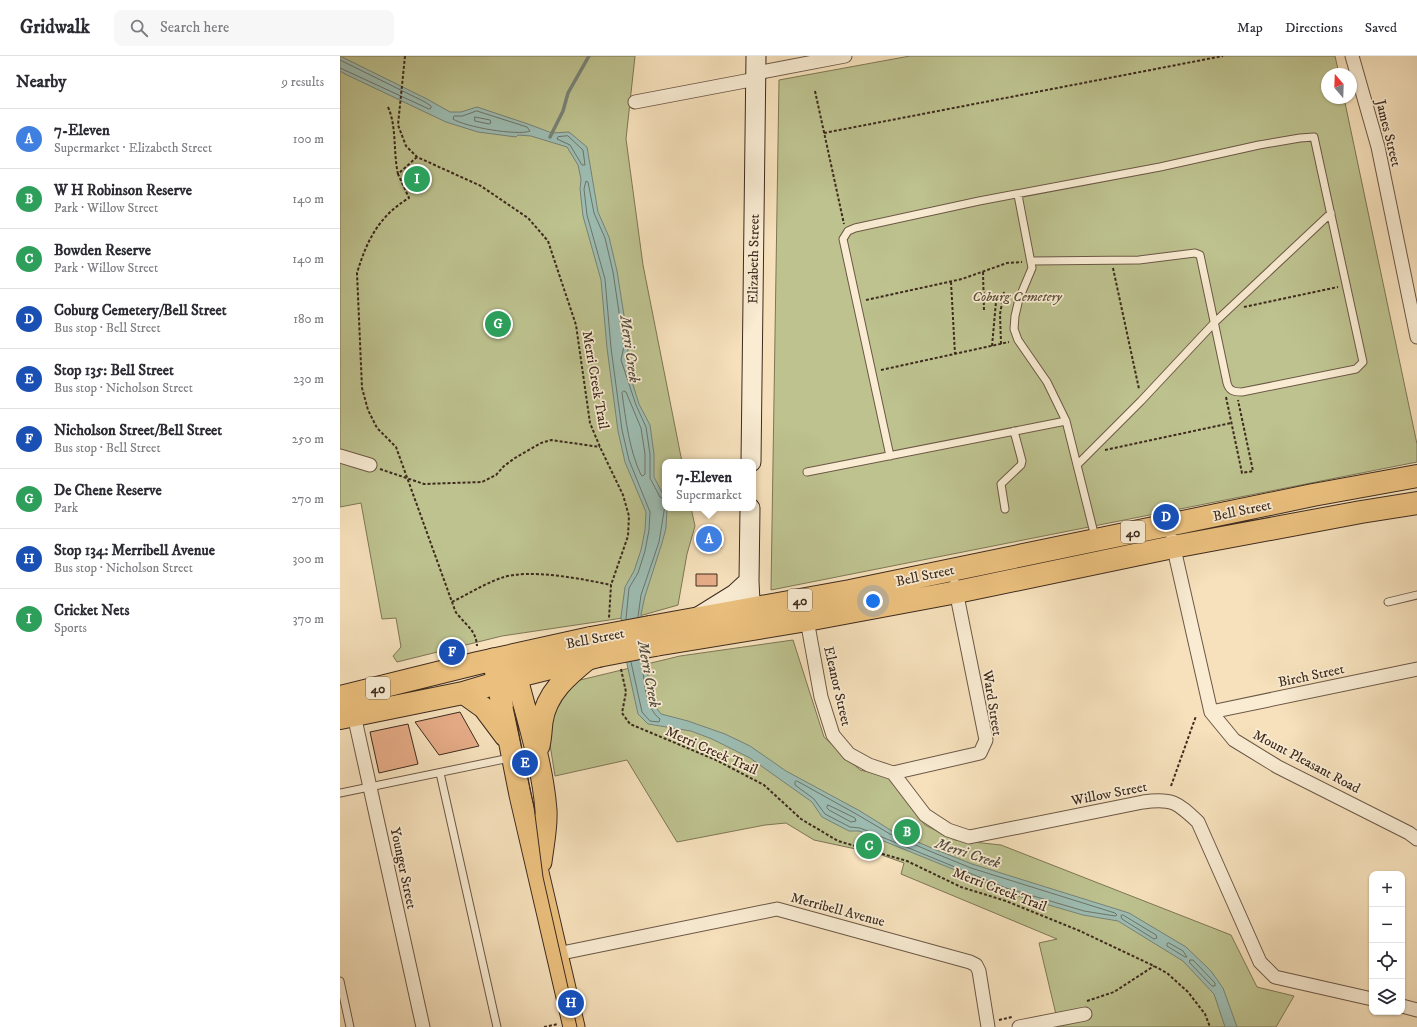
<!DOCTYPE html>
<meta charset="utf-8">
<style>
:root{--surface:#fff;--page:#f7f7f7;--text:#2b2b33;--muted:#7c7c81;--line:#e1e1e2;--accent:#8f2418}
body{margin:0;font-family:"IM FELL DW Pica",serif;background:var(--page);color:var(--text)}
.controls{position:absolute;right:12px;bottom:12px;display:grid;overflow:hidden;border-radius:8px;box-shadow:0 1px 3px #0004}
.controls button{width:36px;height:36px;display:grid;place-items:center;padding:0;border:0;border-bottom:1px solid var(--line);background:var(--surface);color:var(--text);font:20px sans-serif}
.compass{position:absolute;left:981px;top:12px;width:36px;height:36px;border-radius:50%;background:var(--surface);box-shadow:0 1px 3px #0004;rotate:341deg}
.you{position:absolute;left:533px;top:545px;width:14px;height:14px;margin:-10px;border:3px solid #fff;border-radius:50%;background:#1a73e8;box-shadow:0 0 0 6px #1a73e833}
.badge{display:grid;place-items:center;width:26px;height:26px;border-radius:50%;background:var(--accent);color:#fff;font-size:13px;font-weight:700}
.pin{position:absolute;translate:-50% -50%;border:2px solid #fff;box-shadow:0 1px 4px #0006}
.popup{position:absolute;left:322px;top:403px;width:94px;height:52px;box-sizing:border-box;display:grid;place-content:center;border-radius:8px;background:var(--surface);filter:drop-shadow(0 1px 3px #0005);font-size:13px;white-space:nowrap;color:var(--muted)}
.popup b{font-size:15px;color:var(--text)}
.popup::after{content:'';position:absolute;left:50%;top:100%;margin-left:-8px;border:8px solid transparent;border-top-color:var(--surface)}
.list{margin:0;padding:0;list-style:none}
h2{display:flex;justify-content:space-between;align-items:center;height:52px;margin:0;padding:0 16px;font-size:17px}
h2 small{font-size:13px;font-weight:400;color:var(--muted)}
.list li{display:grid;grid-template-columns:26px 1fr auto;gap:12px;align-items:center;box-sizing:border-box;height:60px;padding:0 16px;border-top:1px solid var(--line)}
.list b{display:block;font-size:15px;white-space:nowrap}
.list p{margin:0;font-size:13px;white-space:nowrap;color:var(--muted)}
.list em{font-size:13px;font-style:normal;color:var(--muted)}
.icon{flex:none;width:22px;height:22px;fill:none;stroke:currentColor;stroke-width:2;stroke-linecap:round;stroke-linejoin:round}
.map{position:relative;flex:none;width:1077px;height:971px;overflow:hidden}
header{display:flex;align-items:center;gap:24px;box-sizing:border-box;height:56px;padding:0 20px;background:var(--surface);border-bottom:1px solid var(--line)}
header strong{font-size:19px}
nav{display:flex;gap:22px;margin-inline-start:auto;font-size:14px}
.search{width:280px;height:36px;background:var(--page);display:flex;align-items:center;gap:10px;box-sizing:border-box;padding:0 14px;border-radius:8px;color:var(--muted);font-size:15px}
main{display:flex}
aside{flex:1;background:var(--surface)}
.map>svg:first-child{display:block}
.green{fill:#bdc28f;stroke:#7e7656}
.water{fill:#9dbdb3;stroke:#778277}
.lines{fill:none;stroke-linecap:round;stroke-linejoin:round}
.shore{stroke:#6e7468;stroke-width:1}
.stream{stroke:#778277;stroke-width:3.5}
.building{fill:#e7ad88;stroke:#3e2a1e}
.lane-casing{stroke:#6c5846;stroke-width:9}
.street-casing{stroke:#6c5846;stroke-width:15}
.secondary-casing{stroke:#3e2a1e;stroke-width:21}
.primary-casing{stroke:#3e2a1e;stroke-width:23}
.highway-casing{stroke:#3e2a1e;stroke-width:24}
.path{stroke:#3e2a1e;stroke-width:2;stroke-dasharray:3 2;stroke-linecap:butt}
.lane{stroke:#f9ecd3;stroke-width:7}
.street{stroke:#f9ecd3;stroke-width:13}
.secondary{stroke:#f9ecd3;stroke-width:19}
.primary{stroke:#ebc07e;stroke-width:21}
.highway{stroke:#ebc07e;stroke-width:22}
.tram{stroke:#3e2a1e;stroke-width:1}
.highway-bridge-casing{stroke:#3e2a1e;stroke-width:24;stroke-linecap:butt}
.highway-bridge{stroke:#ebc07e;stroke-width:22}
.labels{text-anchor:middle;stroke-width:3.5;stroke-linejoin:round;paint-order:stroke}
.shield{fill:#f9ecd3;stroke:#766454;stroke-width:1}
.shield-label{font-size:13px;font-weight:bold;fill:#3e2a1e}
.street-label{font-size:14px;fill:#3e2a1e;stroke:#f9ecd3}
.park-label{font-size:14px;font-style:italic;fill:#5e503a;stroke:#f9ecd3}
.water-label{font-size:15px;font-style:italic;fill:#564f43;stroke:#f9ecd3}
</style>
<header>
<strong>Gridwalk</strong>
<div class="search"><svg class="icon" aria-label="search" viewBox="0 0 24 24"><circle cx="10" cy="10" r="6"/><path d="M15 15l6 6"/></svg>Search here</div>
<nav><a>Map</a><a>Directions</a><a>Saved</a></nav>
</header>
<main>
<aside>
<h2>Nearby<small>9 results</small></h2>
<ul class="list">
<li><span class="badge" style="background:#3f7fe0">A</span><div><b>7-Eleven</b><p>Supermarket · Elizabeth Street</p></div><em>100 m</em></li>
<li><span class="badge" style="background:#2e9e5b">B</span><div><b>W H Robinson Reserve</b><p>Park · Willow Street</p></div><em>140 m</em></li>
<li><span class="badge" style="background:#2e9e5b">C</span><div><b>Bowden Reserve</b><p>Park · Willow Street</p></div><em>140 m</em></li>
<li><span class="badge" style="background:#1a4fb4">D</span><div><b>Coburg Cemetery/Bell Street</b><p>Bus stop · Bell Street</p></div><em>180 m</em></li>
<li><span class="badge" style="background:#1a4fb4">E</span><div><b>Stop 135: Bell Street</b><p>Bus stop · Nicholson Street</p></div><em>230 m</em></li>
<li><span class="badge" style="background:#1a4fb4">F</span><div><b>Nicholson Street/Bell Street</b><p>Bus stop · Bell Street</p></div><em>250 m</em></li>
<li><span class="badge" style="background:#2e9e5b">G</span><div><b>De Chene Reserve</b><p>Park</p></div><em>270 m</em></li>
<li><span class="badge" style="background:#1a4fb4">H</span><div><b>Stop 134: Merribell Avenue</b><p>Bus stop · Nicholson Street</p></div><em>300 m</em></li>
<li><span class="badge" style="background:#2e9e5b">I</span><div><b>Cricket Nets</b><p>Sports</p></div><em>370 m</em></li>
</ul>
</aside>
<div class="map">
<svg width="1077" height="971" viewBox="0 0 1077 971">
<rect width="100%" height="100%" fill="#f6e1bc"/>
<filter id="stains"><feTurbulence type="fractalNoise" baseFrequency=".005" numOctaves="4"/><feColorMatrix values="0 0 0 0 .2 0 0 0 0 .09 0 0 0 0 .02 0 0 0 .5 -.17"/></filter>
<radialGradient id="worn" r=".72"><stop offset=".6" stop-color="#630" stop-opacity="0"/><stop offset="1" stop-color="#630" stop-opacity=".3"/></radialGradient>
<path class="green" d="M0,0H295L286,83L303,209L342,406H325V452H351L355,470L347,498L338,549L303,559L162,580L57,606L53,600L61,591L56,562L42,563L21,447L0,451Z
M570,0H995L999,18H987V42H1004L1077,388V406L431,534L439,24Z
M453,584L484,681L520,714L547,720L585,769L615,784L661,789L891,879L917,931L954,940L936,971H719L699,887L717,883L561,818L564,807L539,798L474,784L446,767L425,769L337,786L287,704L215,720L209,682L212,659L220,643L236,625L340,600Z"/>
<path class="water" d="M0,0L87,43L110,56H121L137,51L188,68L212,77L229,76L247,91L258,156L269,181L277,215L289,291L285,303L299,348L310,369L314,398V421L325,442V452H327L326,472L322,487L305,540L301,558L309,628L315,650L321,658L348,665L385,678L410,690L446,715L520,755L552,775L594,793L632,808L789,857L846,891L871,915L883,932L897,971H885L874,938L843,905L778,865L743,859L664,836L642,825L519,775H509L482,761L472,746L410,702L372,683L351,675L308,668L298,658L287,608L281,561L285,531L294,515L301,494L305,474L306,456L285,406L278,375L267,292L261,224L243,160L240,133L241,123L238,109L227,91L191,80L178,79L176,81L138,76L106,66L5,18L0,15Z"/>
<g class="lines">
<path class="shore" d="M0,4L85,46L91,50V52L89,53L0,12
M137,55L187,71L190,75C178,80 125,71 113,63L114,60H122Z
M135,61L150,64L151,67L149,68L135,65Z
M228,80L243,94L245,109H242L230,89L217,83L218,81Z
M284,335L286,336L301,372L305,398V418L303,420L301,419C289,393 286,365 282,337Z
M298,561L301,539L319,486L325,449
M286,563L289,532L298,517L305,495L309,474L310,456L289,404L282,374L271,292L265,223L247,159L244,133L246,125L248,126L254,157L265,182L273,216L284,290L281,304L296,349L306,371L310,398V422L320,441L325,443
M291,606L302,656L310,665L319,666L320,663C304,651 304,622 302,604
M457,725L518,759L550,778L592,796L631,812L775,857L777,859L775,860L744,855L666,832L520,772L510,771L485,758L474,743L455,729V726Z
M488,749L515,762L516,765L511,766L489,754L487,752Z
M783,859L816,879L817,882L814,883L782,863L781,860Z
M829,887L843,895L847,901H845L827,890V888Z
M850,904H853L875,927V930H872L850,907Z"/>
<path class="stream" d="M210,81L223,55L228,37L249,0"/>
</g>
<path class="building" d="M358,474H381V492H358Z
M356,518H377V530H356Z
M120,656L139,690L99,699L75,666Z
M68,668L78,708L39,717L30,676Z"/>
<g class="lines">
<g class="lane-casing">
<path id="lane" d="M678,139L692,212L679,243L675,260L674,273L678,284L707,326L726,365L755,481
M550,400L503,183L508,175L515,172L639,145L820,111L919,89L960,82L974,81L1023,306L1016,313L902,336C894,336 889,335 887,327L860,199L855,197L799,204L691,205
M737,409L801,345L875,266L991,157
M467,416L726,365
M665,453L661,428L681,409L682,405L674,375
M1048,546L1077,539
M100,717L157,971
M0,737L170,702
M0,925L10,971"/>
</g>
<g class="street-casing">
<path id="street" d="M1012,0L1038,91L1077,281
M416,17L505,0
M295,46L416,23
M0,400L30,409
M832,484L871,656L894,684L938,711L1069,777L1077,783
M467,564L481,641L493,679L509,698L529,709L553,717
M871,656L1077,613
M14,659L83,971
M553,717L585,759L608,774L629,781L803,746C832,742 837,746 858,766L920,906L935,921L1032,943
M553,717L640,697L646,684L615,530
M217,898L437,853L630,906L636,909L639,915L648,971
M1062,950L1077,954
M679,971L745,958"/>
</g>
<g class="secondary-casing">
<path id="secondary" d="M411,406L416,0
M410,452L409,525L411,567
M358,561L395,538L409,525"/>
</g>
<g class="primary-casing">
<path id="primary" d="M153,603L180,739L234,971
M172,603C184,653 202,703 206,754C207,772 203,789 201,806
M123,637L144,652L165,680
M199,690C201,682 201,674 202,666C206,637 228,619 249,602"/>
</g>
<g class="highway-casing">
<path id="highway" d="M310,571L510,535L973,439L1077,420
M315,589L467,564L617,536L833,491L1021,456L1077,447
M0,641L138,607L251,582
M0,662L123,637L190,617L258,600"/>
</g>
<path class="path" d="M65,0L58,69L66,90L77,101L141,130L188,162L208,185L236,269L250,367L260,391L283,439L289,460L288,480L271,529L269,562
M475,35L504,168
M48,51C57,71 53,96 58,118
M484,77L883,0
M77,101L58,118L69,142C39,160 27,184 17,217L22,332L28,354L37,372L56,391L112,546C114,551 115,557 119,560C128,571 136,575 137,590
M773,212L799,333
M643,216L644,255
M611,226L615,298
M526,244L622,223L667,207L682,206
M904,251L998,231
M661,288L660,258L664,236
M652,290L656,246
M541,314L669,286
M886,341L902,417L913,415L898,344
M765,394L891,367
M40,413L84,428L142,426L156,419L164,410L175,402L201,387L211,384L260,391
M112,546C128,538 144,528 161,522C188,512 243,523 271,529
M281,613L286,636L282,657L290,668L376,704L424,729L461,763L498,785L567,805L621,831L666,845L740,875L814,910L827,917L848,936L865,958L870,971
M831,730L856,660
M747,945L774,936L814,910
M659,964L672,961
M204,971L218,968"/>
<use href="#lane" class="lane"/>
<use href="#street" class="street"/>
<use href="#secondary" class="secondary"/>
<use href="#primary" class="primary"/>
<use href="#highway" class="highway"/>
<path class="tram" d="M173,651L194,751L203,821L237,971"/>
<g class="highway-bridge-casing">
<path id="highway-bridge" d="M251,582L310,571
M258,600L315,589"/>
</g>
<use href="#highway-bridge" class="highway-bridge"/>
</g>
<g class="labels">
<g class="shield">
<rect x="781" y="465" width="24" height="22" rx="3"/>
<rect x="448" y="533" width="24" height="22" rx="3"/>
<rect x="26" y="621" width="24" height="22" rx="3"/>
</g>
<g class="shield-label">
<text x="793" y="481">40</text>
<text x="460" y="549">40</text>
<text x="38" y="637">40</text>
</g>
<g class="street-label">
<text transform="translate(1049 77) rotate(76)" y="5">James Street</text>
<text transform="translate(413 203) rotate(-89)" y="5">Elizabeth Street</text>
<text transform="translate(256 324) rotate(80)" y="5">Merri Creek Trail</text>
<text transform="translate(902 454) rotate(-12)" y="5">Bell Street</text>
<text transform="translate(585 519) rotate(-12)" y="5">Bell Street</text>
<text transform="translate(255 582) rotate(-11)" y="5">Bell Street</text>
<text transform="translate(971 619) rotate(-12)" y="5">Birch Street</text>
<text transform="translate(498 630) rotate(77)" y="5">Eleanor Street</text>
<text transform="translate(653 647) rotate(81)" y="5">Ward Street</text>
<text transform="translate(372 694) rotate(24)" y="5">Merri Creek Trail</text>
<text transform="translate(967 705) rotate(28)" y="5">Mount Pleasant Road</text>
<text transform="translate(769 737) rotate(-11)" y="5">Willow Street</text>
<text transform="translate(64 812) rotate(78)" y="5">Younger Street</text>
<text transform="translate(660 833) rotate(21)" y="5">Merri Creek Trail</text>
<text transform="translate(498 853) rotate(15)" y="5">Merribell Avenue</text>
</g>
<g class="park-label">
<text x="677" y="245">Coburg Cemetery</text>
</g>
<g class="water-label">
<text transform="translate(290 293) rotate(82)" y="5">Merri Creek</text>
<text transform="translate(309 618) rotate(79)" y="5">Merri Creek</text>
<text transform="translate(628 797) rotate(18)" y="5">Merri Creek</text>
</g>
</g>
<rect width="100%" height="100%" filter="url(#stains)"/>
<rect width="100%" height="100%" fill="url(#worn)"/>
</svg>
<div class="controls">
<button>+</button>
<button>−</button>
<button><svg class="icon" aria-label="locate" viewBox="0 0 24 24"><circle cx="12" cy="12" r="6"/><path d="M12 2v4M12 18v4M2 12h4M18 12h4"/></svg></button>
<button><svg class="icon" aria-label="layers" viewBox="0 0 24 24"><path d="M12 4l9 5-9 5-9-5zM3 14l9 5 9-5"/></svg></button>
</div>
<svg class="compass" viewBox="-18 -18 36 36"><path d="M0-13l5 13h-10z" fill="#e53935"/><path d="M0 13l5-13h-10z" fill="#7c7c81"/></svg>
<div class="you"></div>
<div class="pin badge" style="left:369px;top:483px;background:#3f7fe0">A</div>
<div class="popup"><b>7-Eleven</b>Supermarket</div>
<div class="pin badge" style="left:567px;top:776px;background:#2e9e5b">B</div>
<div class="pin badge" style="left:529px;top:790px;background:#2e9e5b">C</div>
<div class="pin badge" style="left:826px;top:461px;background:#1a4fb4">D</div>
<div class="pin badge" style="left:185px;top:707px;background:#1a4fb4">E</div>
<div class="pin badge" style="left:112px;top:596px;background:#1a4fb4">F</div>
<div class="pin badge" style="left:158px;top:268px;background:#2e9e5b">G</div>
<div class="pin badge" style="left:231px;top:947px;background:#1a4fb4">H</div>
<div class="pin badge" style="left:77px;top:123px;background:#2e9e5b">I</div>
</div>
</main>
